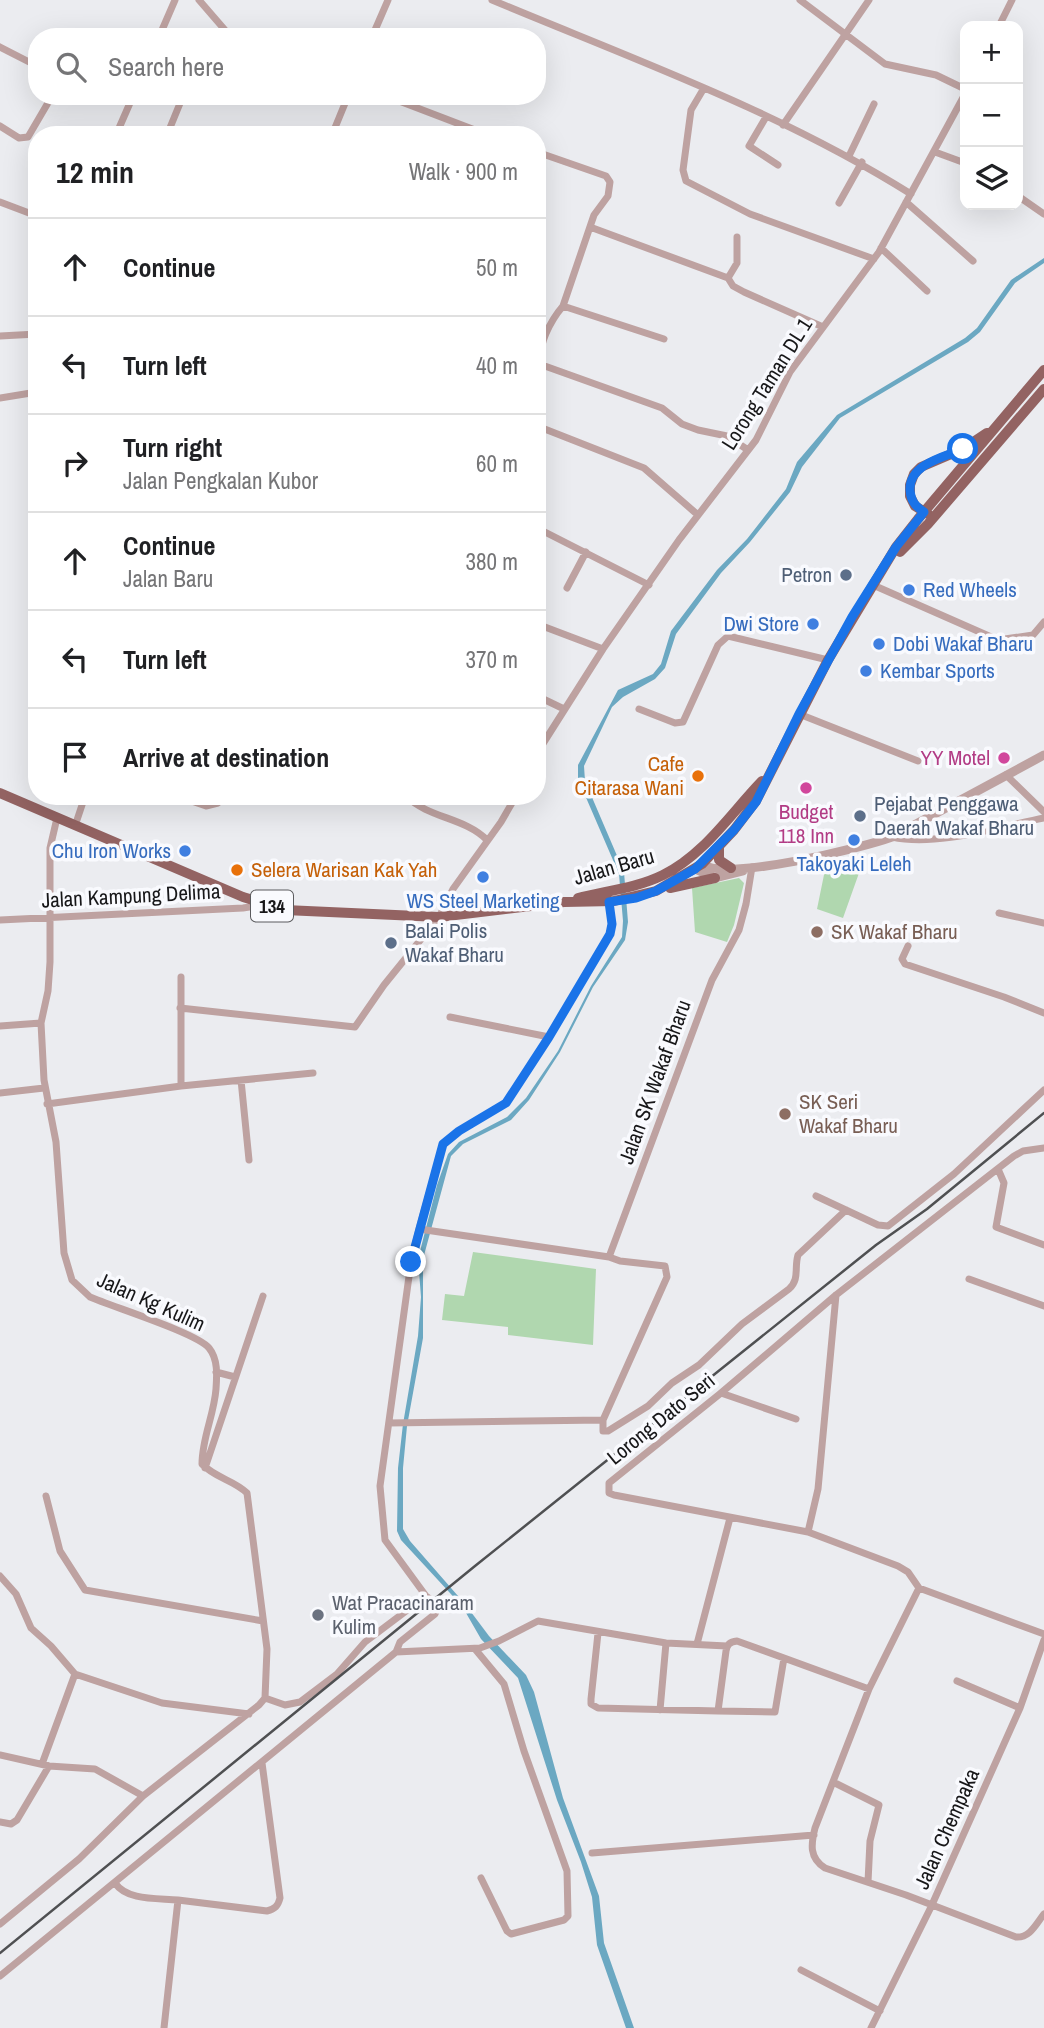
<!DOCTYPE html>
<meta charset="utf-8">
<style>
:root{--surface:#fff;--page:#f2f2f2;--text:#202124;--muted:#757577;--line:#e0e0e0}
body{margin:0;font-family:"Archivo Narrow",sans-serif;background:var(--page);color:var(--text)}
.controls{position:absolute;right:21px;top:21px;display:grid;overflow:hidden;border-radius:14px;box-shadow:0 7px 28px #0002}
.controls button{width:63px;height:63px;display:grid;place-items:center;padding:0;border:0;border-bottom:2px solid var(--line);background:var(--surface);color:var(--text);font:35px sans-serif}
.stop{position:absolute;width:21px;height:21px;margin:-16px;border:5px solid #1a73e8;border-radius:50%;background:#fff}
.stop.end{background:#1a73e8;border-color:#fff;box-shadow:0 2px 7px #0008}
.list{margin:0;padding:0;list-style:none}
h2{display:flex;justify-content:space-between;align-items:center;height:91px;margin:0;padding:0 28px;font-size:30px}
h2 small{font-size:23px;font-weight:400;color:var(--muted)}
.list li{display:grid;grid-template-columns:46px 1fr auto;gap:21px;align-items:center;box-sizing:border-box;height:98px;padding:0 28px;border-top:2px solid var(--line)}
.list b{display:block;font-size:26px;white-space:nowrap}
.list p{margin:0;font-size:23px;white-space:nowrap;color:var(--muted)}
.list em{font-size:23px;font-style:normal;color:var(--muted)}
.icon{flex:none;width:38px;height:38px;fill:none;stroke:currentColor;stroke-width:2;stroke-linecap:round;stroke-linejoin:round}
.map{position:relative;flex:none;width:1044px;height:2028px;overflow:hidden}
.search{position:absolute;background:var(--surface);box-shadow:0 7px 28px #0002;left:28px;top:28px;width:518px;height:77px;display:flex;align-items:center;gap:18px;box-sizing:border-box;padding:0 24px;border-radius:28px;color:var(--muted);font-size:26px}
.panel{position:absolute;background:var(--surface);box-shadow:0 7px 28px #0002;left:28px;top:126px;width:518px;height:679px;border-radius:28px}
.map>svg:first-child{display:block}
.green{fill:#b0d7af}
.water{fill:#6ba8c2}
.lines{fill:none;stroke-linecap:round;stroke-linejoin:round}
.minor{stroke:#bea2a1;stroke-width:7}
.tertiary{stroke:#bea2a1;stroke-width:9}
.primary{stroke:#936362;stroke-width:10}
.rail{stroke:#4f5052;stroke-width:2.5}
.route{stroke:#1a73e8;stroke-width:9}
.service-dot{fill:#5c6f8a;stroke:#f9fafe;stroke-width:2.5}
.shop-dot{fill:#3f7fe0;stroke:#f9fafe;stroke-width:2.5}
.hotel-dot{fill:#d1479c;stroke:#f9fafe;stroke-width:2.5}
.food-dot{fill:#e8710a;stroke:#f9fafe;stroke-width:2.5}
.education-dot{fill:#8d6e63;stroke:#f9fafe;stroke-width:2.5}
.worship-dot{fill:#6b7280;stroke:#f9fafe;stroke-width:2.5}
.labels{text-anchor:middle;stroke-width:7;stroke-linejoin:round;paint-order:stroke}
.shield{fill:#f9fafe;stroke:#5b5b5e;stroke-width:2}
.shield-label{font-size:19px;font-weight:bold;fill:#171719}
.street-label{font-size:21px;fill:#171719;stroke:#f9fafe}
.service-label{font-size:21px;fill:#4e5e75;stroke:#f9fafe;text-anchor:start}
.shop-label{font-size:21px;fill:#366cbe;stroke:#f9fafe;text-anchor:start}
.hotel-label{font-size:21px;fill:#b23c85;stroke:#f9fafe;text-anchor:end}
.food-label{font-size:21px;fill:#c56008;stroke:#f9fafe;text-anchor:end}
.education-label{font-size:21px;fill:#785e54;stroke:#f9fafe;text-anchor:start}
.worship-label{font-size:21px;fill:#5b616d;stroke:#f9fafe;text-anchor:start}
</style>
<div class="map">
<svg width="1044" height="2028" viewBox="0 0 1044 2028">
<rect width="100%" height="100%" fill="#ebecf0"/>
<path class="green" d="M864,859L843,918L817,909L826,865Z
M739,878L744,883L734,925L727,942L695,932L692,888Z
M473,1252L596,1269L593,1345L508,1335V1327L442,1320L445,1294L464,1296Z"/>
<path class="water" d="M1044,258V263L1015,283L980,332L968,342L840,418L802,467L790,492L750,542L721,573L676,634L665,668L655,679L623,697L612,707L584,766L585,781L624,872L628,922L625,940L593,987L560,1052L529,1100L511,1120L463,1144L451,1156L423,1259V1338L407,1426L403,1468V1529L410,1541L465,1604L489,1636L526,1675L534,1692L563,1798L599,1896L604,1943L634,2028H626L597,1945L592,1897L581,1862L557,1800L518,1678L481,1639L462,1606L401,1540L397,1531L398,1468L403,1424L418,1336L421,1297L418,1259L437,1185L448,1154L459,1142L507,1117L526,1098L558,1051L591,986L622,937L623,921L619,874L578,779V765L618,690L653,674L661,664L671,631L717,570L747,539L786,489L797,462L837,415L965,338L977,328L1011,280Z"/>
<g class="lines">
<path class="minor" d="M199,0L231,37
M492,0C633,59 781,112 911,194
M800,0L885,64L936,75L965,89
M999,26L1012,0
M159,37L175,0
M372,37L388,0
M0,47L37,66
M704,88L691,110L683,170L686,181L750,214L874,259
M386,96L488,135
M766,117L749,146L778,165
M783,125L869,0
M0,126L19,138L28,137L52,96
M116,135L133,96
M167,135L183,96
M332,135L348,96
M537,152L606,176L610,182L608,196L594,215L563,306C551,320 536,347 542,365L662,408L682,424L698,430L727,436L748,450
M935,152L965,163
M849,156L874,104
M1018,196L1044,214
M0,202L37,216
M906,202L973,261
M839,203L862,162
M590,227L728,278L733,286L744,292L823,327
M881,248L927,291
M728,278L737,263V237
M563,306L664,339
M34,335L37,349
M0,336L37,334
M0,398L37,392
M537,426L644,468L698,515
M537,528L649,585
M873,585L998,640L1033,635L1044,622
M567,588L586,552
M537,624L603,649
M37,664V675
M537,696L564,709
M639,709L675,723L683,722L718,645L728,636L828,660
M799,714L918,761
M537,753L603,649L679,540L756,440L790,372L879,252L965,94
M1006,775L1044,812
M177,796L206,806L218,803L223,796
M406,796C430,819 464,817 487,840
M75,826L85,796
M892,837C936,847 999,827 1044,818
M999,913L1044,923
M0,920L243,908L263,905
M908,946L902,959L905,964L1004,997L1044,1013
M181,977V1086
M180,1008L355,1027L384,985L439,917L453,889L501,822L516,796
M450,1017L549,1037
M0,1026L41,1023
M241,1080L249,1160
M0,1093L44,1088
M47,1104L181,1086L313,1073
M1044,1148L1023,1151L1014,1156L836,1295L721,1393L609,1483V1493L614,1495L808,1532L898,1566L908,1572L919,1588L1044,1634
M998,1169L1004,1183L996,1227L1044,1245
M816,1196L878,1225L888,1226L954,1174L1044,1090
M419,1229L609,1257L620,1261L665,1266L667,1277L603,1420V1431H608L648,1406L672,1383L699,1365L742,1324L789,1289C800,1279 794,1268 798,1255L846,1210
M609,1257L712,980L739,930L746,904L752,867
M969,1279L1044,1306
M216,1372L235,1377
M721,1393L796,1419
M389,1423L603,1420
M205,1468L263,1296
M46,1496L60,1551L85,1590L263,1621
M808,1532L818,1489L836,1295
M0,1576L16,1594L31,1628L51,1646L75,1674L162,1703L249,1714
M598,1633L591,1699V1704L598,1708L718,1711L726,1651C727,1644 730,1642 737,1641L869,1689L815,1828C811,1844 809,1858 825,1868L906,1895L1016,1937C1030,1938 1036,1924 1044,1914
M697,1644L730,1518
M475,1649L504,1684L524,1751L567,1871L568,1916L564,1920L511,1934L507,1931L481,1878
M396,1652L400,1642L435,1614L437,1609L433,1601L426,1596L385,1540L380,1486L411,1262L419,1229L443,1145L459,1131L506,1103L549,1037L610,934L612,924L609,902
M957,1681L1020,1708
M869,1689L919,1588
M265,1698L285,1705L300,1702L337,1674L365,1642L426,1596
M660,1710L666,1643
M718,1711L775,1712L784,1658
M0,1755L49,1766L95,1769L143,1796
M42,1764L75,1674
M833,1782L879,1805L870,1841L868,1882
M0,1822L11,1824L17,1820L49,1766
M592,1853L814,1835
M115,1883C127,1901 158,1898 178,1900L164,2028
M178,1900L267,1911C275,1909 278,1906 280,1898L262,1763
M0,1924L79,1859L143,1796L259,1705L265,1698L267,1649L247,1493C234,1480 215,1478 202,1464C202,1438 214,1415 216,1389C217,1375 218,1359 209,1348C197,1333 113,1307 90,1297L72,1280L64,1253L56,1142L44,1080L41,1023L48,991L50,962V848L57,818
M801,1970L880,2011
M0,1976L396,1652L480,1648L499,1641L538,1621L666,1643L727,1646
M871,2028L931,1907L1020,1708L1044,1640"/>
<path class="tertiary" d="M702,864C725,882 862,848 892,837L1044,755
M695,869L715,878L743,871"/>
<path class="primary" d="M928,514L915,506L910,496V485L914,474L921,467L963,449L987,433
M900,552L928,524L1044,389
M0,793L243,897L285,910L439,917L564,902L614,901L656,891L702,864L734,830L756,801L828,660L896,547L918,519L1044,370
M719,846V860L731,868
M670,888L715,878
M578,898C606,891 637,888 663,875C704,855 731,813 762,781"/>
<path class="rail" d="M0,1953L475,1566L876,1245L927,1209L1044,1113"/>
</g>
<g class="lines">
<path class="route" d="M411,1262L443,1144L459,1131L506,1103L549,1037L610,934L612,924L609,902L636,898L656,891L695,869L734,830L756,802L799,714L852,617L896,547L924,512C915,506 911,501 910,490C909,464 944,457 963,449"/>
</g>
<g class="service-dot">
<circle cx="846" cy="575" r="7"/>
<circle cx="860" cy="816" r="7"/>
<circle cx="391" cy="943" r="7"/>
</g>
<g class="shop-dot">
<circle cx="909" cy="590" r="7"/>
<circle cx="813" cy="624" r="7"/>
<circle cx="879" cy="644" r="7"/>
<circle cx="866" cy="671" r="7"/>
<circle cx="854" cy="840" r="7"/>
<circle cx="185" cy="851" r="7"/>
<circle cx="483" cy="877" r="7"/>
</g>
<g class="hotel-dot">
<circle cx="1004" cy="758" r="7"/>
<circle cx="806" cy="788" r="7"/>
</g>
<g class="food-dot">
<circle cx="698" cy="776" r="7"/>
<circle cx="237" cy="870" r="7"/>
</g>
<g class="education-dot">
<circle cx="817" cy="932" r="7"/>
<circle cx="785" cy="1114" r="7"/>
</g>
<circle class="worship-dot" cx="318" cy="1615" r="7"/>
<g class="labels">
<rect class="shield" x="251" y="890.5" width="42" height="31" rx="5"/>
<g class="shield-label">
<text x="272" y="913">134</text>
</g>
<g class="street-label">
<text transform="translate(767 384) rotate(-58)" y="7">Lorong Taman DL 1</text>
<text transform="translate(614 867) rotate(-16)" y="7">Jalan Baru</text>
<text transform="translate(131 896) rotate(-3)" y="7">Jalan Kampung Delima</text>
<text transform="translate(655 1082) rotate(-70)" y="7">Jalan SK Wakaf Bharu</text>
<text transform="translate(151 1302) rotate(24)" y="7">Jalan Kg Kulim</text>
<text transform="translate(661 1419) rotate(-39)" y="7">Lorong Dato Seri</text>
<text transform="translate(947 1829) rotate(-66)" y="7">Jalan Chempaka</text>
</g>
<g class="service-label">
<text x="832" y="582" text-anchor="end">Petron</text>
<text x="874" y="811">Pejabat Penggawa<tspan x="874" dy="24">Daerah Wakaf Bharu</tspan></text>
<text x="405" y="938">Balai Polis<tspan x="405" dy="24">Wakaf Bharu</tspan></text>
</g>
<g class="shop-label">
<text x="923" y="597">Red Wheels</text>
<text x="799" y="631" text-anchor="end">Dwi Store</text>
<text x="893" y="651">Dobi Wakaf Bharu</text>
<text x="880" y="678">Kembar Sports</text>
<text x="171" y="858" text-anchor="end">Chu Iron Works</text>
<text x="854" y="871" text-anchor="middle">Takoyaki Leleh</text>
<text x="483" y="908" text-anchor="middle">WS Steel Marketing</text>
</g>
<g class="hotel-label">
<text x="990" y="765">YY Motel</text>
<text x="806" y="819" text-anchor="middle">Budget<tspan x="806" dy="24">118 Inn</tspan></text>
</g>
<g class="food-label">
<text x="684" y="771">Cafe<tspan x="684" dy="24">Citarasa Wani</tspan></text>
<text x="251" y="877" text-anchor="start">Selera Warisan Kak Yah</text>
</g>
<g class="education-label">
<text x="831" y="939">SK Wakaf Bharu</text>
<text x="799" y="1109">SK Seri<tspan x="799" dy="24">Wakaf Bharu</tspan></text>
</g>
<g class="worship-label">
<text x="332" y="1610">Wat Pracacinaram<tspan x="332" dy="24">Kulim</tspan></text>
</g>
</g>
</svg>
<div class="controls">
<button>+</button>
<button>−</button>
<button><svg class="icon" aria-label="layers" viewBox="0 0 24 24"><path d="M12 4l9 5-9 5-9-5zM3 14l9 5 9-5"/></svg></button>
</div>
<div class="stop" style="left:963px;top:449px"></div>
<div class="stop end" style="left:411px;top:1262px"></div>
<div class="search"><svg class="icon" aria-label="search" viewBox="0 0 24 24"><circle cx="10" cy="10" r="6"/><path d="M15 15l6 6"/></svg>Search here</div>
<section class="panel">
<h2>12 min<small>Walk · 900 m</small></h2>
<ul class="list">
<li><svg class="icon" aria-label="ahead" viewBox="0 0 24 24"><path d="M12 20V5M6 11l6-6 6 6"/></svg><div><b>Continue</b></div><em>50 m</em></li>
<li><svg class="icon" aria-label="left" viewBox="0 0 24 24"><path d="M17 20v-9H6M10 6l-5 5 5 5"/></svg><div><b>Turn left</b></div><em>40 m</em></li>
<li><svg class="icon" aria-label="right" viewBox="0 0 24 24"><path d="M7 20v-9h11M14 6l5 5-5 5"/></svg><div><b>Turn right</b><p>Jalan Pengkalan Kubor</p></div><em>60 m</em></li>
<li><svg class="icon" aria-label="ahead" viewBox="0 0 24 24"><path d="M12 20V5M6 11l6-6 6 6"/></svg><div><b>Continue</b><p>Jalan Baru</p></div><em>380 m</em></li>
<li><svg class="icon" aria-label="left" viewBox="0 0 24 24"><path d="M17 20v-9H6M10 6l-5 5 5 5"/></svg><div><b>Turn left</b></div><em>370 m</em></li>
<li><svg class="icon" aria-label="arrive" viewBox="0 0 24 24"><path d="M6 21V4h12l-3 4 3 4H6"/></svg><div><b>Arrive at destination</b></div></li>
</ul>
</section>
</div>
